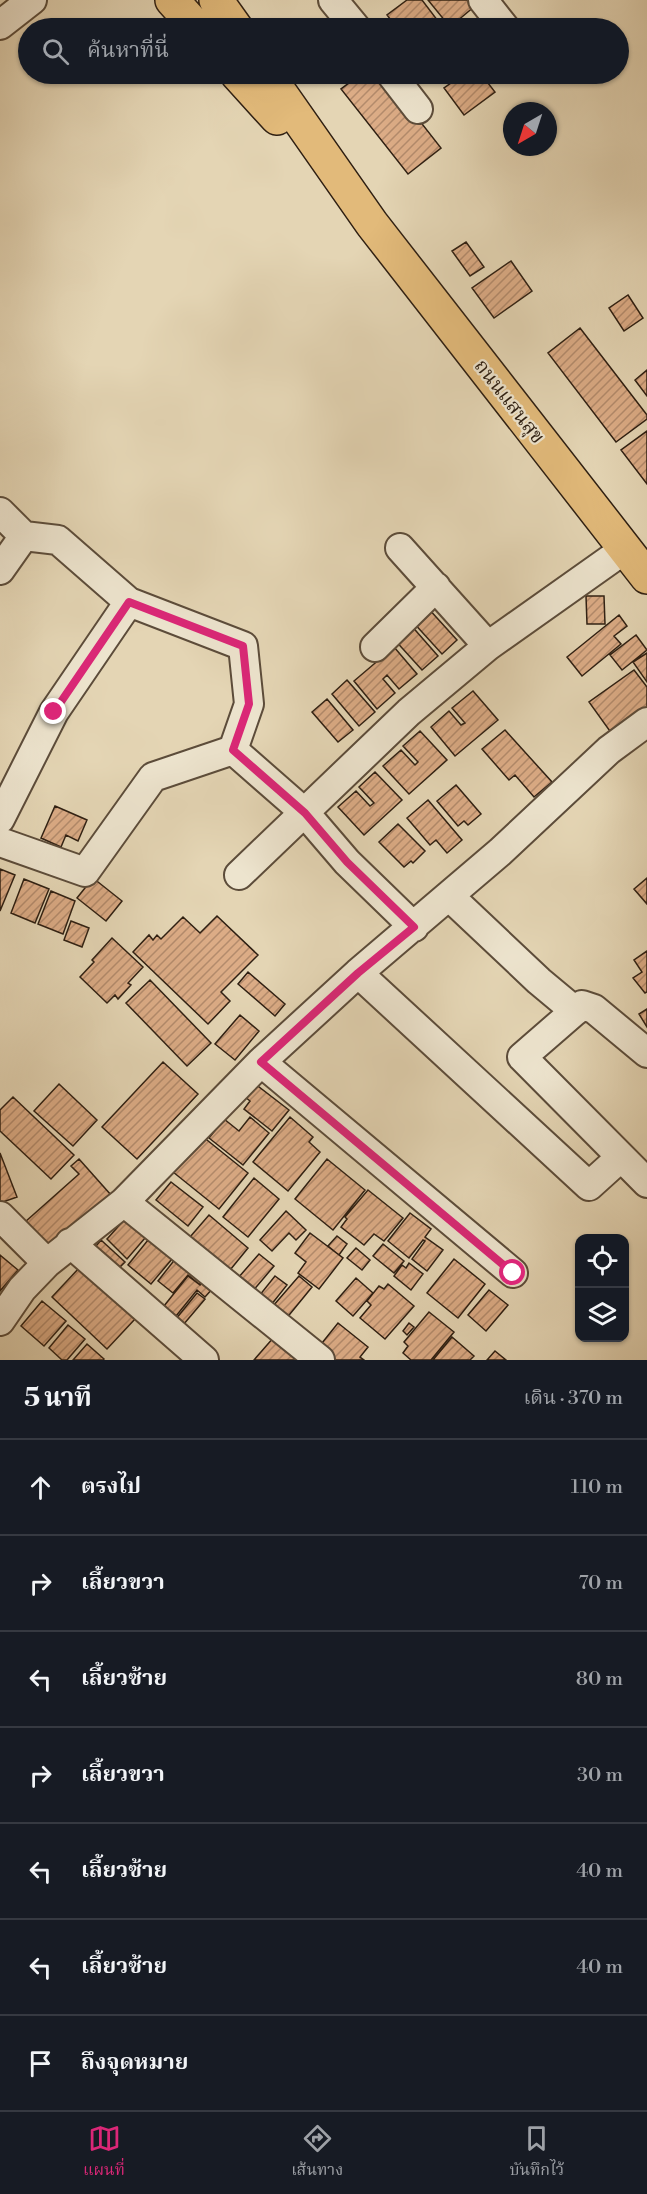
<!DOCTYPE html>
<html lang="th">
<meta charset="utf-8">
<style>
:root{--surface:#171b24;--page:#242831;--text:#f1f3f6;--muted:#9ea1a6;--line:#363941;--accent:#db2777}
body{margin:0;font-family:"Libre Bodoni","Noto Serif Thai",serif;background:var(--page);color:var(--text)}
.controls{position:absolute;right:18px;bottom:18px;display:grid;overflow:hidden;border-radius:12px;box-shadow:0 2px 4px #0004}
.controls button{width:54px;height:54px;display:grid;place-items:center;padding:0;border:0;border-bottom:2px solid var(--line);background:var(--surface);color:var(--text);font:30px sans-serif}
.compass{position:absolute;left:503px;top:102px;width:54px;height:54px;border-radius:50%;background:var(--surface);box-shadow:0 2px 4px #0004;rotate:219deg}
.stop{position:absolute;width:18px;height:18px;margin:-14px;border:4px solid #db2777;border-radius:50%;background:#fff}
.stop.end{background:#db2777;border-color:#fff;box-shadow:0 2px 6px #0008}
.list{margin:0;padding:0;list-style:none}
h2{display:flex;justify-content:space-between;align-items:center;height:78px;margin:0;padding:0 24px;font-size:26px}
h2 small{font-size:20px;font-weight:400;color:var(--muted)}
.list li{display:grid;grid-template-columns:39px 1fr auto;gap:18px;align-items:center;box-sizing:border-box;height:96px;padding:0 24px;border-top:2px solid var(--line)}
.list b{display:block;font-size:22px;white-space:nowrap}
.list em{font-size:20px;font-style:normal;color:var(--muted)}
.icon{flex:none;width:33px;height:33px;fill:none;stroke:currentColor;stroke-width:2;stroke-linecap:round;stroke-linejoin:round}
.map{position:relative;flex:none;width:647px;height:1360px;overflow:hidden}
.search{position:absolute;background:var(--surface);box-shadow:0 2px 4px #0004;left:18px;right:18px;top:18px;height:66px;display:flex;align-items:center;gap:15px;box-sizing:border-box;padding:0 21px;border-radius:33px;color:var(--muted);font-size:22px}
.sheet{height:750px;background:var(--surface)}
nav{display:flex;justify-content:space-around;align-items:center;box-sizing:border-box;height:84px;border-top:2px solid var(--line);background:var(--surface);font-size:16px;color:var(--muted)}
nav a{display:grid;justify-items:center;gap:3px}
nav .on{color:var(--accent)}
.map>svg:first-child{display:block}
.building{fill:url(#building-hatch);stroke:#2e1f12;stroke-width:1.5}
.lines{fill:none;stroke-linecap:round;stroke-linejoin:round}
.minor-casing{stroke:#5c4c3a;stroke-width:32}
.major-casing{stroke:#2e1f12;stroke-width:36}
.minor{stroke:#ede4ce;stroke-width:28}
.major{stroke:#e2ba7a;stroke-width:33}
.route{stroke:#db2777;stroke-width:8}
.labels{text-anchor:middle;stroke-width:4.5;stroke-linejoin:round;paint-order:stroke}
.street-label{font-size:20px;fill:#2e1f12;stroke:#ede4ce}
</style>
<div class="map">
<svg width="647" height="1360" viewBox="0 0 647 1360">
<defs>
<pattern id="building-hatch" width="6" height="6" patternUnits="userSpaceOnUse" patternTransform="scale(1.5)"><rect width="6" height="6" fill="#dcac86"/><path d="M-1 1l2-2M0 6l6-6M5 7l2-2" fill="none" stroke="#b38b6c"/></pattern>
</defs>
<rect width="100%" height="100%" fill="#e4d5b4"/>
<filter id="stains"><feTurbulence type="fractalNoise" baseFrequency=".00333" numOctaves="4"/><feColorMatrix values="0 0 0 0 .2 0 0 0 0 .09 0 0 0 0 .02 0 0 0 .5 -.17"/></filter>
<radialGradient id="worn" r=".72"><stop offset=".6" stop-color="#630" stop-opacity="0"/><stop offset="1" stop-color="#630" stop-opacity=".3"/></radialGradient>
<path class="building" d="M407,0H422L438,21L428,28H397L387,15Z
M428,0H470L475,6L450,27Z
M483,16L493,28H466Z
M361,74H383L441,148L408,174L341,89Z
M431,74H445L436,80Z
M464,74H481L495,92L464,115L444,88Z
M466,242L484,267L470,276L452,251Z
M511,261L532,291L494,318L472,288Z
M628,295L643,318L624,331L609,308Z
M580,328L647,415V419L616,442L548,353Z
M647,370V396L635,380Z
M647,431V484L621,450Z
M586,596H604L605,624H587Z
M427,607L457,640L442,654L412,621Z
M619,615L627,626L614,636L621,644L582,676L567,657Z
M409,623L438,656L422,670L393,638Z
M636,635L647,650L622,670L610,655Z
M394,647L417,674L399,689L387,675L383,679L395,693L377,709L354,681Z
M647,653V682L633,662Z
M634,670L647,687V710L612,734L589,702Z
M347,680L375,712L359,726L332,694Z
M473,691L498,720L455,756L431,727L449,711L461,725L465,723L452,708Z
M327,699L353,730L338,742L312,712Z
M505,730L552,782L534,797L515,775L509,780L482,749Z
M420,731L447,760L409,794L383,766L401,750L415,765L418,762L403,746Z
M375,772L402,800L364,835L338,807L356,791L370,806L374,803L359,787Z
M456,785L481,814L468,825L464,821L458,826L437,801Z
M428,800L462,840L447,853L436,840L430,845L407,818Z
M55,806L87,820L78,841L66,835L61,847L41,838Z
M398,824L425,851L413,863L411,861L404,867L379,842Z
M0,869L15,875L0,911Z
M93,878L122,901L106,921L77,898Z
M647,878V904L634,889Z
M24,879L49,889L35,923L11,913Z
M51,891L75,901L63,934L38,924Z
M217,916L258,955L221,992L230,1001L208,1024L133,952L149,935L153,940L157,935L161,939L183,917L200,933Z
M71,921L89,928L82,947L64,940Z
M112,938L143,967L128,983L131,985L118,999L115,995L107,1003L80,977L94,962L92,960Z
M647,951V992L645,993L633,978L642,972L634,960Z
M248,972L285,1004L275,1016L238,984Z
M150,980L211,1043L187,1066L126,1003Z
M647,1009V1027L639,1014Z
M240,1015L259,1031L235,1060L215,1044Z
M163,1062L198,1094L137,1159L102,1127Z
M254,1083L289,1110L272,1131L244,1109L250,1101L244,1096Z
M59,1084L97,1120L73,1146L34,1111Z
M13,1097L74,1155L51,1179L0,1131V1110Z
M250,1117L269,1133L243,1165L209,1138L224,1119L239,1131Z
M290,1117L313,1137L309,1142L320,1152L288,1191L253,1162Z
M202,1136L248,1173L219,1209L173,1172Z
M0,1153L17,1197L0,1203Z
M79,1159L111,1195L49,1250L25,1222L79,1174L71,1166Z
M327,1159L365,1190L333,1230L295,1199Z
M254,1178L279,1199L248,1237L223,1217Z
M171,1182L203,1207L188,1226L156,1200Z
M368,1190L403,1218L384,1241L374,1234L364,1245L341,1227L347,1219L345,1217Z
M286,1211L306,1230L296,1240L289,1233L272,1251L260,1240Z
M410,1213L431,1229L425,1237L443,1250L427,1271L412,1259L425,1241L423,1240L409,1258L388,1241Z
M209,1215L248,1248L226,1275L184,1244Z
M125,1219L145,1238L127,1259L107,1239Z
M310,1233L343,1258L319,1289L298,1273L306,1262L295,1253Z
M337,1236L347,1244L339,1255L328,1246Z
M101,1240L125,1262L114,1273L91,1252Z
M148,1240L172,1259L151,1284L128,1265Z
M383,1244L404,1261L394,1273L373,1256Z
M356,1248L370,1260L362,1270L347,1258Z
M259,1254L274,1266L246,1299L231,1286Z
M0,1255L18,1270L0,1291Z
M176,1258L202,1280L199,1284L188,1275L173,1293L158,1281Z
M454,1259L485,1284L458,1318L427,1293Z
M409,1263L423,1274L411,1290L394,1276L402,1265L406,1268Z
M80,1267L135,1319L107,1349L52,1297Z
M188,1276L200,1285L204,1280L213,1288L205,1297L197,1290L172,1321L160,1311Z
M275,1276L287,1285L271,1305L259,1296Z
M299,1276L312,1287L281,1325L267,1313Z
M356,1278L373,1293L353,1316L336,1301Z
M388,1284L414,1306L385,1339L360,1318L371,1305L367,1301L379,1286L384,1289Z
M489,1290L508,1305L486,1331L468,1315Z
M197,1293L205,1299L178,1331L171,1325Z
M42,1301L66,1321L44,1346L21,1326Z
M429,1312L454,1332L431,1360H411L403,1353L408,1346L404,1342Z
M338,1323L368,1347L360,1357L364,1360H322L314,1353Z
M409,1323L414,1327L407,1335L403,1331Z
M68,1325L85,1339L67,1360H62L49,1348Z
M274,1337L301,1360H254Z
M452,1337L474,1356L470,1360H433Z
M87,1344L104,1359L103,1360H73Z
M495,1351L506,1360H487Z"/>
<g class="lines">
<g class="minor-casing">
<path id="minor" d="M333,0L356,28
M483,0L505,28
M0,25L32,0
M391,74L418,109
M0,512L24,536L58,540L129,602L243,646L249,704L233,750L305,813L347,862L414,927
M400,548L488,646
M0,570L24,536
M375,647L436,587
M0,819L54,712L129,602
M0,842L85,872L153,777L233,750
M239,875L409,712L488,646L625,549
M449,896L539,981L575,1011L582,1005L594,1009L647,1053
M358,973L589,1186L620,1158
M575,1011L522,1057L647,1183
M261,1062L513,1273
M124,1202L320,1360
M0,1216L47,1263
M70,1243L204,1360
M0,1321L22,1289L47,1263L124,1202L261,1062L358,973L500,852L609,750L647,722"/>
</g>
<g class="major-casing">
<path id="major" d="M172,0L197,28
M216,0L236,28
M237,74L277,118
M267,74L372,224L647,577"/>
</g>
<use href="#minor" class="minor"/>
<use href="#major" class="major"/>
</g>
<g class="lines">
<path class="route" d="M54,712L129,602L243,646L249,704L233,750L305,813L347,862L414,927L358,973L261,1062L513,1273"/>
</g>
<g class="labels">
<g class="street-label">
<text transform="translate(510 401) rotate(52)" y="7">ถนนแสนสุข</text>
</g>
</g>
<rect width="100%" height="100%" filter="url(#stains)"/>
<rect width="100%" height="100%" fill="url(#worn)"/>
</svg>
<div class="controls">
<button><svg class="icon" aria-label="locate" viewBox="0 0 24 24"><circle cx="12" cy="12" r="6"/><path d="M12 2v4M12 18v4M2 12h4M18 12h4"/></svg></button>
<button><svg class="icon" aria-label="layers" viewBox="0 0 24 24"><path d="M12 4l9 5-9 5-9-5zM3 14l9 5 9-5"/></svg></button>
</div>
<svg class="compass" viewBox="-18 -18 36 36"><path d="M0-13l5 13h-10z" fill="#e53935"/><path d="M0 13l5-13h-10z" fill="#9ea1a6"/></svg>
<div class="stop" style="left:513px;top:1273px"></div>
<div class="stop end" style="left:54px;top:712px"></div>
<div class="search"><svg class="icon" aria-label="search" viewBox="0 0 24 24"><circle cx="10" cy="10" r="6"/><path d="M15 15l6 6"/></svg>ค้นหาที่นี่</div>
</div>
<section class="sheet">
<h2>5 นาที<small>เดิน · 370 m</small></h2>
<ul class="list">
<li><svg class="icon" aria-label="ahead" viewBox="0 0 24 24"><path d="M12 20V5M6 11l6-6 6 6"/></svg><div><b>ตรงไป</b></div><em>110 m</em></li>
<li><svg class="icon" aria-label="right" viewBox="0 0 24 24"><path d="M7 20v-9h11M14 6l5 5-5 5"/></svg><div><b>เลี้ยวขวา</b></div><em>70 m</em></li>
<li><svg class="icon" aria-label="left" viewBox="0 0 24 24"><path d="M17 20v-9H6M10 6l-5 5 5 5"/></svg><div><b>เลี้ยวซ้าย</b></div><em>80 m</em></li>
<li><svg class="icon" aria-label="right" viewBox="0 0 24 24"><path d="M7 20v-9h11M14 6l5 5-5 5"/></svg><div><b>เลี้ยวขวา</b></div><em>30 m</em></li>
<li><svg class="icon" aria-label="left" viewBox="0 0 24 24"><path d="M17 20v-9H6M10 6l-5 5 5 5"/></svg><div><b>เลี้ยวซ้าย</b></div><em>40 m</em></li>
<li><svg class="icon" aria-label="left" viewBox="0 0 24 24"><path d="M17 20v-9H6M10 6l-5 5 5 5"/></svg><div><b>เลี้ยวซ้าย</b></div><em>40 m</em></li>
<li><svg class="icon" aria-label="arrive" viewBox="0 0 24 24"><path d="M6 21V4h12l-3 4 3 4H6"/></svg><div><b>ถึงจุดหมาย</b></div></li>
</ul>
</section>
<nav>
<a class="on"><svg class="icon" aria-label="map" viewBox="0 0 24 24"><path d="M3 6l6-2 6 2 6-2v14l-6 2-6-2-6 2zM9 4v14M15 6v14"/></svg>แผนที่</a>
<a><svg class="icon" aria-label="directions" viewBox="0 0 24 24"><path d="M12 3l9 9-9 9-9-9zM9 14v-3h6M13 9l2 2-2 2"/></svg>เส้นทาง</a>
<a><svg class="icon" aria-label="saved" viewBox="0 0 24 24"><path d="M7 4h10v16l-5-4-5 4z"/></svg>บันทึกไว้</a>
</nav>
